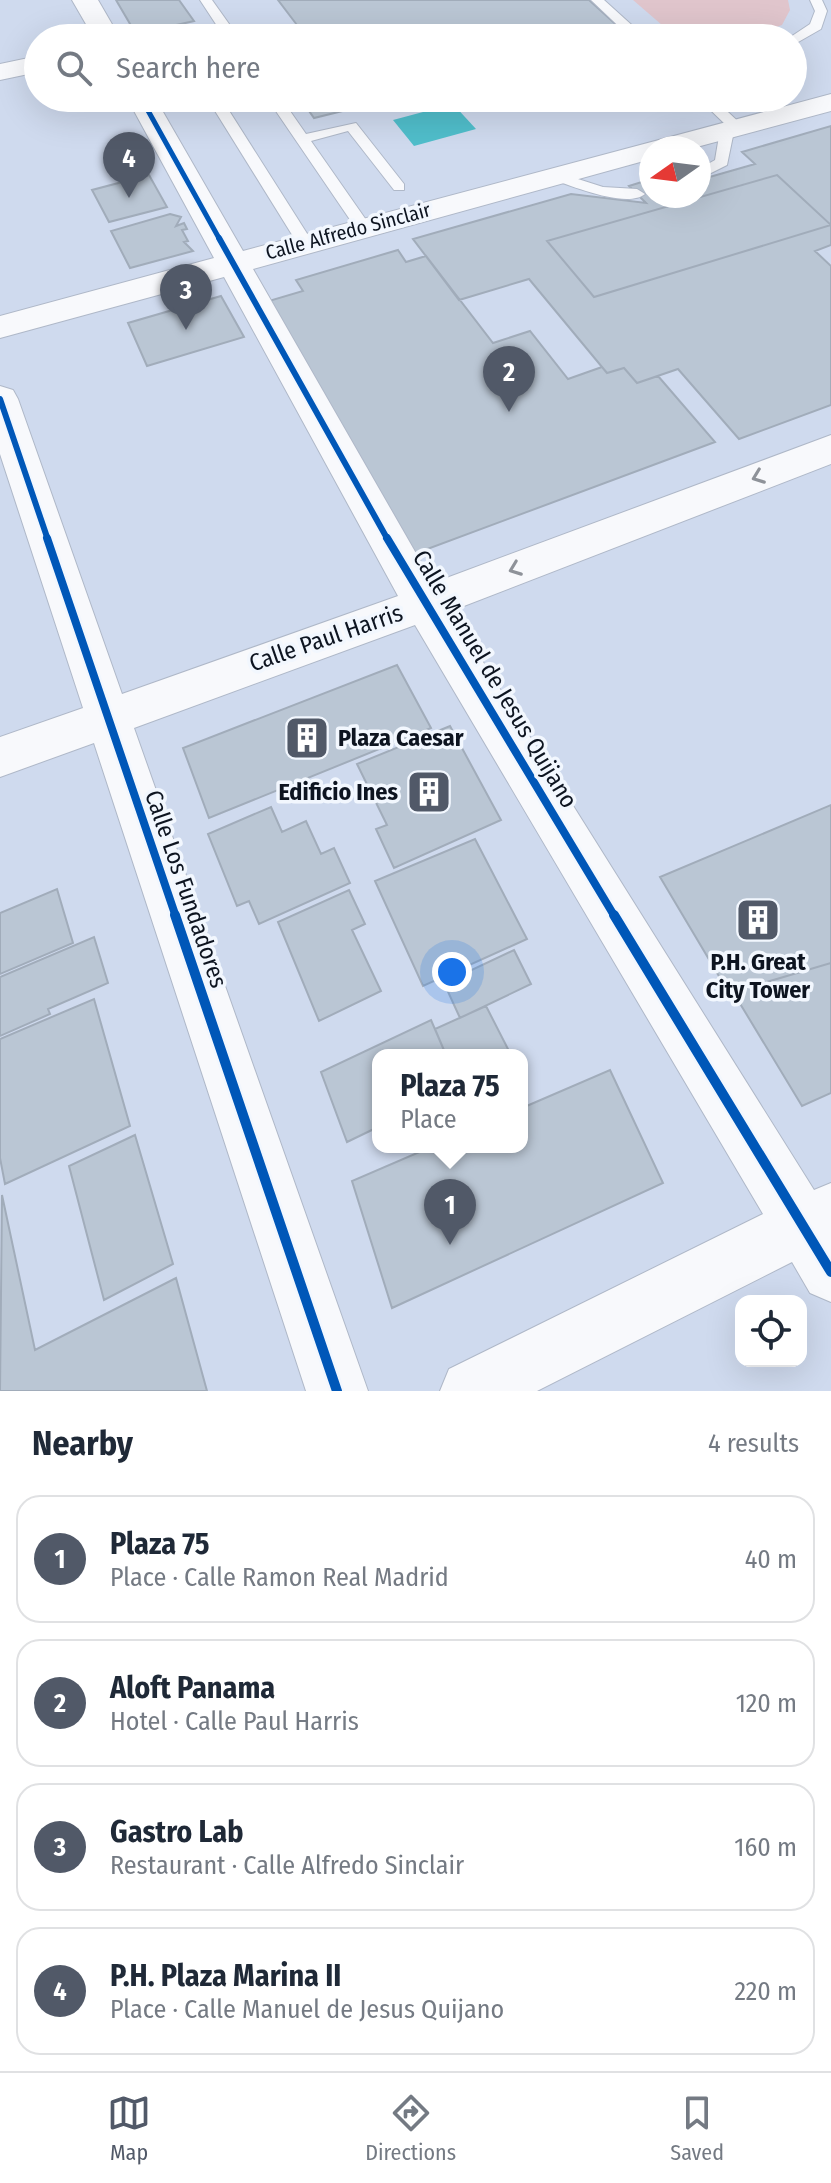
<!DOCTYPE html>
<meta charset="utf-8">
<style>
:root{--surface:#fff;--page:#f6f6f7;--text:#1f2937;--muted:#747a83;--line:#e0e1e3;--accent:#515968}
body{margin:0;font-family:"Fira Sans Condensed",sans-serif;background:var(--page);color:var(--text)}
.controls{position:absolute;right:24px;bottom:24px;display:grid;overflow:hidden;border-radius:16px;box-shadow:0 8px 32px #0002}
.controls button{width:72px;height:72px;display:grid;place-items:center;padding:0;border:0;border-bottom:2px solid var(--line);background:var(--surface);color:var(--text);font:40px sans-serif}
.compass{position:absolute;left:639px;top:136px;width:72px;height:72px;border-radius:50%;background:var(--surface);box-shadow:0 8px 32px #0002;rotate:256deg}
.you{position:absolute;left:452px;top:972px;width:28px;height:28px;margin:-20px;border:6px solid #fff;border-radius:50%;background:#1a73e8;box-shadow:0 0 0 12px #1a73e833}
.badge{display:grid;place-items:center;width:52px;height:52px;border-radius:50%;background:var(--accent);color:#fff;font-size:26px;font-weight:700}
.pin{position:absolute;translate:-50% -66px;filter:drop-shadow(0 2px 4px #0008)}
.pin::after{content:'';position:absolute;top:42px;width:28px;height:24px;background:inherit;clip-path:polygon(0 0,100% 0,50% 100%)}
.popup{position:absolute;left:372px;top:1049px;width:156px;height:104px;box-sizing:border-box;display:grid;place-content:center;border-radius:16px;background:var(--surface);filter:drop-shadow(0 2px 6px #0005);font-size:26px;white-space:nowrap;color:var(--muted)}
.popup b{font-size:30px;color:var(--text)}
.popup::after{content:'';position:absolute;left:50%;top:100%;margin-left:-16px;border:16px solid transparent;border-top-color:var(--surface)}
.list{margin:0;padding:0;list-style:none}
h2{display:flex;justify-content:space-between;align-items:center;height:104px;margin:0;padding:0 32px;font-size:34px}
h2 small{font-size:26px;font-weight:400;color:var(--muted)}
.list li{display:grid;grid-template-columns:52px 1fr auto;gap:24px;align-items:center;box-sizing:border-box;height:128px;margin:0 16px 16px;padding:0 16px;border:2px solid var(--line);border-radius:24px}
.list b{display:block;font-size:30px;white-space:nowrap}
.list p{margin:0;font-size:26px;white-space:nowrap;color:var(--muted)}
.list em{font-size:26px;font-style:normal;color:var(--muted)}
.icon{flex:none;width:44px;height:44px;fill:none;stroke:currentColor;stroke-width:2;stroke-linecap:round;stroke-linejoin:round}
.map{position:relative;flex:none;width:831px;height:1391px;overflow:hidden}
.search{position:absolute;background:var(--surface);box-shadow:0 8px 32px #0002;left:24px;right:24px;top:24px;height:88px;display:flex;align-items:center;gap:20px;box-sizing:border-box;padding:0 28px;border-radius:44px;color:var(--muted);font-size:30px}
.sheet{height:680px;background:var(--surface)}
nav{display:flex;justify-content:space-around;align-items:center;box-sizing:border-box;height:112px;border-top:2px solid var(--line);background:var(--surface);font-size:22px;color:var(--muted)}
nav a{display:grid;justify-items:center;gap:4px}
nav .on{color:var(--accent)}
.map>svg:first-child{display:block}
.green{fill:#e0c5cc}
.water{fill:#50becb}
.building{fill:#bac6d4;stroke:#a1acba;stroke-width:2}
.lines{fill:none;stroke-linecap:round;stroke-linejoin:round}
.lane-casing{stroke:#afb8c8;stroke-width:2}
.street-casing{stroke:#afb8c8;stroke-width:2}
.lane{fill:#f8f9fc;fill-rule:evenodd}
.street{fill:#f8f9fc;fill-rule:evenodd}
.cycleway-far3-casing{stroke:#f2f7fe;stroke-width:8}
.cycleway-far2-casing{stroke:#f2f7fe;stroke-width:10}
.cycleway-far1-casing{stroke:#f2f7fe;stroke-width:13}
.cycleway-casing{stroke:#f2f7fe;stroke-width:15}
.cycleway-far3{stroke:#0057b8;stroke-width:5}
.cycleway-far2{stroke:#0057b8;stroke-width:6}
.cycleway-far1{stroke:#0057b8;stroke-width:8}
.cycleway{stroke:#0057b8;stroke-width:10}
.oneway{stroke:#8e9299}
.labels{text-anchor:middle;stroke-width:7;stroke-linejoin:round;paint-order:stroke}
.far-street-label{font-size:20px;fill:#0d1420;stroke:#f2f7fe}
.street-label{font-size:24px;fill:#0d1420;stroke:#f2f7fe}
.poi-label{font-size:24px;font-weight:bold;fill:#0d1420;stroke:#f2f7fe;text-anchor:start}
</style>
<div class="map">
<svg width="831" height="1391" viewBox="0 0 831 1391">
<rect width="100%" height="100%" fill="#cfdaee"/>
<path class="green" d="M633,0H788L790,10L782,25L747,38H677Z"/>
<path class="water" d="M453,104L476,129L414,146L393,120Z"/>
<path class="building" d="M116,0H179L194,21L136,34Z
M278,0H589L631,38H270L266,32L297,25Z
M300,98H395L314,118Z
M831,126V245L815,251L831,266V405L739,439L678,369L637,383L624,368L607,373L529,279L459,300L413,239L571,194L646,203L629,186L651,179V196H699V180L755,164L742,152Z
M149,175L167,207L109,222L92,190Z
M777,175L831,225L594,297L547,241Z
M170,214L181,217L176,226L184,223L187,229L182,230L188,241L184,242L193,251L130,268L111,231Z
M398,250L406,262L426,256L493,343L530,331L568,379L602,367L607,373L624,368L637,383L658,376L715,442L414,554L262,303L303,291L296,280Z
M221,296L244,337L147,366L128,323Z
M397,665L431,728L209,818L183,748Z
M450,726L501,820L394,868L376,829L387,825L357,764Z
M831,805V963L729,993L660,877Z
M271,807L282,832L306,821L321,854L334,848L350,883L259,924L249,901L237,906L208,834Z
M475,839L527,939L423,986L375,881Z
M57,889L73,943L0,974V913Z
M349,890L365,924L352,930L381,991L319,1021L278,922Z
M94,937L108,983L48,1009L50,1014L0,1036V977Z
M514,950L531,984L460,1018L444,983Z
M831,963V1093L802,1106L733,992Z
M94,999L130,1126L5,1184L0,1158V1039Z
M486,1006L511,1055H446L435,1029Z
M431,1020L446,1055H378V1127L347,1142L321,1072Z
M610,1070L663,1183L392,1308L352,1181L431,1147H522V1108Z
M135,1135L173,1264L104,1300L69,1166Z
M2,1195L35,1350L176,1278L207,1391H0Z"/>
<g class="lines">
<g class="lane-casing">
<path id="lane" d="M200,0H212L239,38H225Z
M591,0H604L646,38H631Z
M810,0H822L827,11L821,29L793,45V38H789L810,24L815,11Z
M207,98H221L313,243L311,246H299Z
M267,98H281L306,134L356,123L404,184V190H394L348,131L311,141L371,227L369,230H357Z
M698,98H713L744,127L734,131L727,165L699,179V169L715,160L720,130L727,126Z
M556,172L603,187L637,189L645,194C627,209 572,186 551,179L549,176Z"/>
</g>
<g class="street-casing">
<path id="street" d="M72,0H98L120,38H94Z
M38,56V72L0,80V64Z
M831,94V111L693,148H651V159L253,269L433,583L831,435V464L451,611L814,1190L831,1183V1302L810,1293L792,1262L537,1391H440L449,1369L763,1214L415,625L134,728L368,1391H306L94,743L0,777V737L83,708L0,454V386L13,390L18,399L122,694L398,596L224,277L0,338V316L214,258L127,98H155L243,251Z"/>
</g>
<use href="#lane" class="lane"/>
<use href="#street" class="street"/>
<g class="cycleway-far3-casing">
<path id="cycleway-far3" d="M141,98L220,240"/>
</g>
<g class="cycleway-far2-casing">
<path id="cycleway-far2" d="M219,238L388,540
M0,399L48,540"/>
</g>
<g class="cycleway-far1-casing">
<path id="cycleway-far1" d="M47,538L176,917
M387,538L615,917"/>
</g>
<g class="cycleway-casing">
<path id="cycleway" d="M175,915L337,1391
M614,915L831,1272"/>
</g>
<use href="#cycleway-far3" class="cycleway-far3"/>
<use href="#cycleway-far2" class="cycleway-far2"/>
<use href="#cycleway-far1" class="cycleway-far1"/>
<use href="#cycleway" class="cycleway"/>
</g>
<defs><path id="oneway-chevron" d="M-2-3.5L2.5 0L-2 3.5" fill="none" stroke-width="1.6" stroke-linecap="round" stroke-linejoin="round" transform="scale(2)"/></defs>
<g class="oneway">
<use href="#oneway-chevron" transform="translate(758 477) rotate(159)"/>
<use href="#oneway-chevron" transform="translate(515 569) rotate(159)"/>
</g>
<defs>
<g id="building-square" transform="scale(2.3)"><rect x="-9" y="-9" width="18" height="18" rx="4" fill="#515968" stroke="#f2f7fe"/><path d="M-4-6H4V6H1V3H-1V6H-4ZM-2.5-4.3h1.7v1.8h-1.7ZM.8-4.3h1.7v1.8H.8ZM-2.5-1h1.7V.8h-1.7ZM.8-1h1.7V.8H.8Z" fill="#fff"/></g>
</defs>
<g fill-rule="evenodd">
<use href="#building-square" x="307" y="738"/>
<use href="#building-square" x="429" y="792"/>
<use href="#building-square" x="758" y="920"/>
</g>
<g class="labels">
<g class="far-street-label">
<text transform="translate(348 231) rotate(-15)" y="7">Calle Alfredo Sinclair</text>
</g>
<g class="street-label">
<text transform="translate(326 638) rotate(-19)" y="8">Calle Paul Harris</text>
<text transform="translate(495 679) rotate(59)" y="8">Calle Manuel de Jesus Quijano</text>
<text transform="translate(186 889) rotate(71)" y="8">Calle Los Fundadores</text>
</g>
<g class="poi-label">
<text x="338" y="746">Plaza Caesar</text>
<text x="398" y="800" text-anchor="end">Edificio Ines</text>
<text x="758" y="970" text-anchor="middle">P.H. Great<tspan x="758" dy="28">City Tower</tspan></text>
</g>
</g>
</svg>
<div class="controls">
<button><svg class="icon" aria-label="locate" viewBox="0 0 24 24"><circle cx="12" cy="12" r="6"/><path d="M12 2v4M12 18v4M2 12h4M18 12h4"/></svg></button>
</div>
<svg class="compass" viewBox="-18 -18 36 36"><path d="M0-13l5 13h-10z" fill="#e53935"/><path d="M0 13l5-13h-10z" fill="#747a83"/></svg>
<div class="you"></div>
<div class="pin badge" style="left:450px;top:1245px">1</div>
<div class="popup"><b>Plaza 75</b>Place</div>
<div class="pin badge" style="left:509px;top:412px">2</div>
<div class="pin badge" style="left:186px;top:330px">3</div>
<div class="pin badge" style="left:129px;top:198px">4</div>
<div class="search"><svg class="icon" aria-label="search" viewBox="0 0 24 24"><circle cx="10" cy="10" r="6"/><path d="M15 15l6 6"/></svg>Search here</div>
</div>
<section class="sheet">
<h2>Nearby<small>4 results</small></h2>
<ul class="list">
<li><span class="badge">1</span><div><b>Plaza 75</b><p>Place · Calle Ramon Real Madrid</p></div><em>40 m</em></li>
<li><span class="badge">2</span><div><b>Aloft Panama</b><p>Hotel · Calle Paul Harris</p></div><em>120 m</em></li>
<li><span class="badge">3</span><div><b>Gastro Lab</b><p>Restaurant · Calle Alfredo Sinclair</p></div><em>160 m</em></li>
<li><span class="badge">4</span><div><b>P.H. Plaza Marina II</b><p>Place · Calle Manuel de Jesus Quijano</p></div><em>220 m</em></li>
</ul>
</section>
<nav>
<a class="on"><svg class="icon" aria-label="map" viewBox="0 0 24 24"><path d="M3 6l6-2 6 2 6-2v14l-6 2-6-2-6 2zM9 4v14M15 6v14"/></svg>Map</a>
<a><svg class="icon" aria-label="directions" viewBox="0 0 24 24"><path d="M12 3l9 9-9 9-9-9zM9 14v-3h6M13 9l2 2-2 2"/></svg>Directions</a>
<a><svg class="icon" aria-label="saved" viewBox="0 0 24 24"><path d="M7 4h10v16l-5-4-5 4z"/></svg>Saved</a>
</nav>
